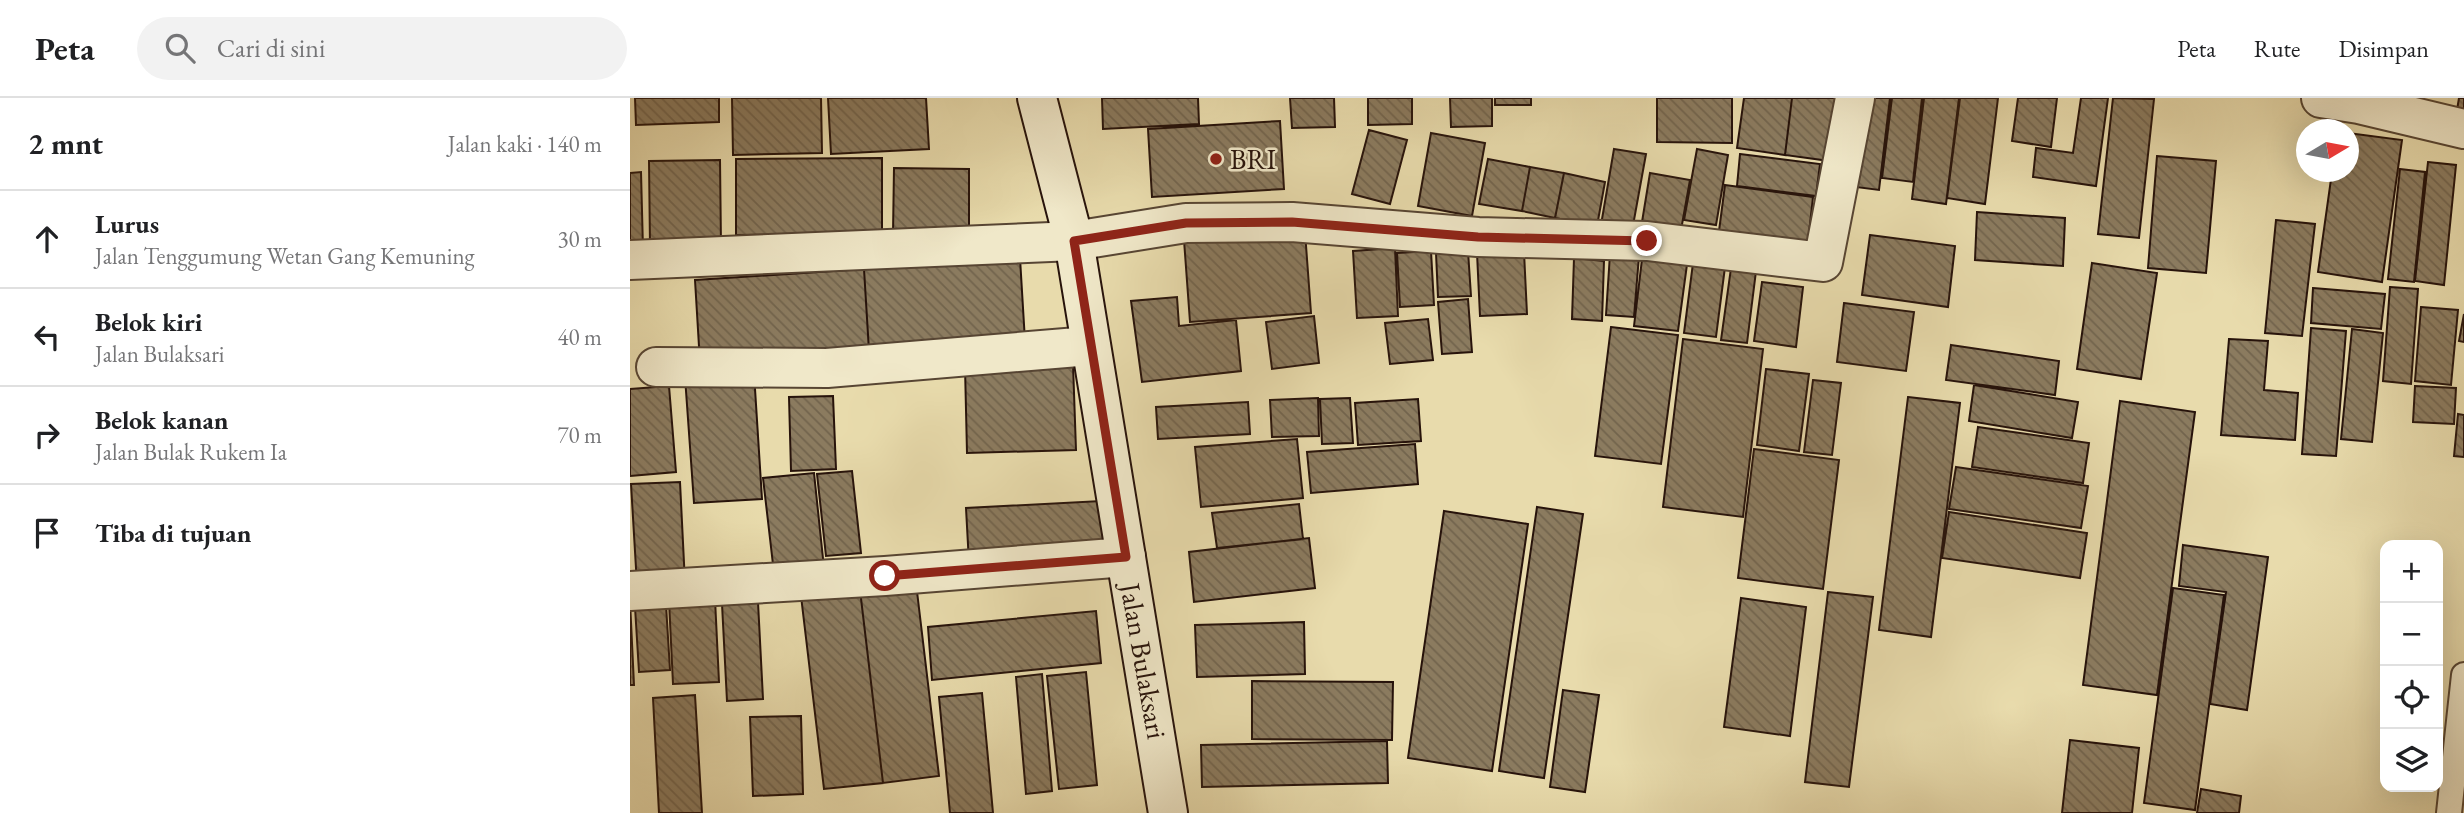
<!DOCTYPE html>
<html lang="id">
<meta charset="utf-8">
<style>
:root{--surface:#fff;--page:#f2f2f2;--text:#202124;--muted:#757577;--line:#e0e0e0}
body{margin:0;font-family:"EB Garamond",serif;background:var(--page);color:var(--text)}
.controls{position:absolute;right:21px;bottom:21px;display:grid;overflow:hidden;border-radius:14px;box-shadow:0 7px 28px #0002}
.controls button{width:63px;height:63px;display:grid;place-items:center;padding:0;border:0;border-bottom:2px solid var(--line);background:var(--surface);color:var(--text);font:35px sans-serif}
.compass{position:absolute;left:1666px;top:21px;width:63px;height:63px;border-radius:50%;background:var(--surface);box-shadow:0 7px 28px #0002;rotate:80deg}
.stop{position:absolute;width:21px;height:21px;margin:-16px;border:5px solid #8f2418;border-radius:50%;background:#fff}
.stop.end{background:#8f2418;border-color:#fff;box-shadow:0 2px 7px #0008}
.list{margin:0;padding:0;list-style:none}
h2{display:flex;justify-content:space-between;align-items:center;height:91px;margin:0;padding:0 28px;font-size:30px}
h2 small{font-size:23px;font-weight:400;color:var(--muted)}
.list li{display:grid;grid-template-columns:46px 1fr auto;gap:21px;align-items:center;box-sizing:border-box;height:98px;padding:0 28px;border-top:2px solid var(--line)}
.list b{display:block;font-size:26px;white-space:nowrap}
.list p{margin:0;font-size:23px;white-space:nowrap;color:var(--muted)}
.list em{font-size:23px;font-style:normal;color:var(--muted)}
.icon{flex:none;width:38px;height:38px;fill:none;stroke:currentColor;stroke-width:2;stroke-linecap:round;stroke-linejoin:round}
.map{position:relative;flex:none;width:1834px;height:715px;overflow:hidden}
header{display:flex;align-items:center;gap:42px;box-sizing:border-box;height:98px;padding:0 35px;background:var(--surface);border-bottom:2px solid var(--line)}
header strong{font-size:33px}
nav{display:flex;gap:38px;margin-inline-start:auto;font-size:24px}
.search{width:490px;height:63px;background:var(--page);display:flex;align-items:center;gap:18px;box-sizing:border-box;padding:0 24px;border-radius:38px;color:var(--muted);font-size:26px}
main{display:flex}
aside{flex:1;background:var(--surface)}
.map>svg:first-child{display:block}
.building{fill:url(#building-back-hatch);stroke:#27130b;stroke-width:2}
.lines{fill:none;stroke-linecap:round;stroke-linejoin:round}
.lane-casing{stroke:#574533;stroke-width:28}
.street-casing{stroke:#574533;stroke-width:42}
.secondary-casing{stroke:#27130b;stroke-width:42}
.lane{stroke:#f0e8c9;stroke-width:24}
.street{stroke:#f0e8c9;stroke-width:38}
.secondary{stroke:#f0e8c9;stroke-width:38}
.route{stroke:#8f2418;stroke-width:9}
.poi-dot{fill:#8f2418;stroke:#f0e8c9;stroke-width:2.5}
.labels{text-anchor:middle;stroke-width:5;stroke-linejoin:round;paint-order:stroke}
.poi-label{font-size:28px;fill:#27130b;stroke:#f0e8c9;text-anchor:start}
.street-label{font-size:28px;fill:#27130b;stroke:#f0e8c9}
</style>
<header>
<strong>Peta</strong>
<div class="search"><svg class="icon" aria-label="search" viewBox="0 0 24 24"><circle cx="10" cy="10" r="6"/><path d="M15 15l6 6"/></svg>Cari di sini</div>
<nav><a>Peta</a><a>Rute</a><a>Disimpan</a></nav>
</header>
<main>
<aside>
<h2>2 mnt<small>Jalan kaki · 140 m</small></h2>
<ul class="list">
<li><svg class="icon" aria-label="ahead" viewBox="0 0 24 24"><path d="M12 20V5M6 11l6-6 6 6"/></svg><div><b>Lurus</b><p>Jalan Tenggumung Wetan Gang Kemuning</p></div><em>30 m</em></li>
<li><svg class="icon" aria-label="left" viewBox="0 0 24 24"><path d="M17 20v-9H6M10 6l-5 5 5 5"/></svg><div><b>Belok kiri</b><p>Jalan Bulaksari</p></div><em>40 m</em></li>
<li><svg class="icon" aria-label="right" viewBox="0 0 24 24"><path d="M7 20v-9h11M14 6l5 5-5 5"/></svg><div><b>Belok kanan</b><p>Jalan Bulak Rukem Ia</p></div><em>70 m</em></li>
<li><svg class="icon" aria-label="arrive" viewBox="0 0 24 24"><path d="M6 21V4h12l-3 4 3 4H6"/></svg><div><b>Tiba di tujuan</b></div></li>
</ul>
</aside>
<div class="map">
<svg width="1834" height="715" viewBox="0 0 1834 715">
<defs>
<pattern id="building-back-hatch" width="6" height="6" patternUnits="userSpaceOnUse" patternTransform="scale(1.75)"><rect width="6" height="6" fill="#8b7b5f"/><path d="M-1 5l2 2M0 0l6 6M5-1l2 2" fill="none" stroke="#72644d"/></pattern>
</defs>
<rect width="100%" height="100%" fill="#e8dbac"/>
<filter id="stains"><feTurbulence type="fractalNoise" baseFrequency=".00286" numOctaves="4"/><feColorMatrix values="0 0 0 0 .2 0 0 0 0 .09 0 0 0 0 .02 0 0 0 .5 -.17"/></filter>
<radialGradient id="worn" r=".72"><stop offset=".6" stop-color="#630" stop-opacity="0"/><stop offset="1" stop-color="#630" stop-opacity=".3"/></radialGradient>
<path class="building" d="M5,0H89V24L6,27Z
M102,0H191L192,55L103,57Z
M198,0H296L299,51L201,56Z
M472,0H568L569,26L473,31Z
M660,0H704L705,29L662,30Z
M738,0H782V26L738,27Z
M820,0H862V28L821,29Z
M865,0H901V7H865Z
M1027,0H1102V45L1027,44Z
M1114,0H1162L1155,57L1107,50Z
M1162,0H1215L1207,64L1155,57Z
M1229,0H1260L1249,92L1218,88Z
M1262,0H1292L1283,84L1252,80Z
M1294,0H1329L1316,106L1282,101Z
M1330,0H1368L1355,106L1317,100Z
M1388,0H1427L1421,49L1382,43Z
M1451,0H1478L1466,88L1403,79L1406,50L1443,55Z
M1483,0L1524,1L1509,140L1468,136Z
M1829,0H1834V13L1827,12Z
M650,23L654,91L522,99L518,31Z
M739,32L777,42L760,106L722,96Z
M801,35L855,45L842,118L788,108Z
M1718,35L1772,42L1752,184L1688,174L1702,74H1718Z
M984,51L1016,56L1002,133L971,127Z
M1067,51L1098,57L1086,127L1054,122Z
M1110,56L1190,66L1186,98L1107,88Z
M1527,58L1586,63L1576,175L1518,170Z
M252,60V136L106,137V61Z
M858,61L900,69L892,113L849,106Z
M90,62L91,147L20,148L19,63Z
M1798,64L1826,67L1814,187L1785,183Z
M900,69L934,75L925,120L892,113Z
M264,70L339,71V137L263,136Z
M1770,71L1795,74L1784,184L1758,181Z
M11,74L13,151H0V75Z
M934,75L975,84L967,128L925,120Z
M1020,75L1060,82L1051,132L1012,124Z
M1095,87L1183,99L1178,144L1089,133Z
M1347,114L1435,120L1433,168L1345,162Z
M1646,122L1685,126L1672,238L1635,235Z
M675,134L681,215L560,224L554,142Z
M1240,137L1325,148L1318,209L1232,197Z
M765,150L768,218L727,220L723,153Z
M801,153L804,207L770,209L767,155Z
M838,153L841,198L808,199L806,155Z
M1013,153L1058,159L1048,233L1004,228Z
M894,154L897,216L850,218L847,155Z
M980,156L1009,158L1004,219L976,217Z
M390,160L395,243L239,253L234,171Z
M944,160L974,163L972,223L942,221Z
M1063,165L1095,169L1086,239L1054,235Z
M1462,165L1527,175L1511,281L1447,271Z
M1101,170L1126,173L1117,245L1091,242Z
M234,171L239,253L70,265L65,182Z
M1132,184L1173,189L1166,249L1124,243Z
M1760,189L1788,191L1781,286L1753,283Z
M1683,190L1755,196L1751,231L1681,225Z
M547,199L549,228L606,222L611,273L512,284L501,203Z
M838,201L842,254L812,256L808,204Z
M1214,205L1284,214L1276,273L1207,264Z
M1791,209L1828,212L1821,287L1785,283Z
M1834,216V244L1829,243Z
M684,218L689,265L642,271L636,224Z
M798,221L803,262L760,266L755,225Z
M981,229L1048,237L1031,366L965,358Z
M1681,230L1716,233L1706,358L1672,356Z
M1722,231L1753,235L1742,344L1711,341Z
M1053,241L1133,251L1113,419L1033,409Z
M1599,241L1638,243L1634,292L1668,295L1665,342L1591,337Z
M1321,247L1429,263L1425,297L1316,282Z
M443,266L446,352L337,355L335,269Z
M1136,271L1179,276L1169,353L1127,347Z
M124,275L132,401L64,405L55,279Z
M1183,282L1211,285L1202,357L1174,354Z
M1344,287L1448,304L1442,340L1339,323Z
M39,288L46,374L0,378V291Z
M1785,288L1826,290L1824,326L1783,324Z
M203,298L206,371L161,373L159,299Z
M1278,299L1330,305L1301,539L1249,532Z
M688,300L689,338L642,339L640,302Z
M720,300L723,345L692,346L690,301Z
M788,301L791,343L728,347L725,305Z
M1490,303L1565,314L1527,597L1453,587Z
M618,304L620,336L528,341L526,309Z
M1828,316L1834,317V359L1824,358Z
M1348,329L1459,345L1453,385L1342,369Z
M667,341L673,400L571,409L565,349Z
M785,346L788,386L681,395L677,354Z
M1124,351L1209,362L1193,491L1108,480Z
M1326,369L1458,388L1451,430L1319,411Z
M222,373L231,455L196,458L187,376Z
M184,375L194,470L144,475L133,380Z
M50,384L55,485L7,487L1,386Z
M471,403L474,457L339,465L336,410Z
M669,406L673,441L587,450L582,415Z
M907,409L953,416L914,680L869,673Z
M814,413L898,426L862,673L778,660Z
M1319,414L1457,435L1450,480L1312,460Z
M679,440L685,490L564,504L559,454Z
M1553,447L1638,459L1617,612L1580,606L1596,494L1549,488Z
M286,485L309,678L253,685L230,492Z
M1543,490L1594,497L1565,712L1514,705Z
M230,492L253,685L194,691L171,498Z
M1198,494L1243,499L1219,689L1175,684Z
M1111,500L1176,509L1160,638L1094,629Z
M85,501L89,584L43,586L39,503Z
M0,503L4,587H0Z
M128,504L133,601L97,603L92,506Z
M36,507L40,572L9,574L5,509Z
M466,513L471,565L302,582L298,529Z
M674,524L675,576L567,579L565,527Z
M456,574L467,687L429,691L417,578Z
M412,576L422,693L396,696L386,579Z
M622,583L763,584L762,642L622,641Z
M933,592L969,597L955,694L920,689Z
M352,595L363,715H320L309,599Z
M65,597L72,715H29L23,600Z
M171,618L173,696L123,698L120,619Z
M1440,642L1509,650L1502,715H1432Z
M757,643L758,685L572,689L571,647Z
M1571,691L1611,698L1609,715H1567Z"/>
<g class="lines">
<g class="lane-casing">
<path id="lane" d="M1819,715L1834,577"/>
</g>
<g class="street-casing">
<path id="street" d="M1691,0L1729,6L1834,31
M0,162L444,143L556,125L662,124L848,139L1017,143L1193,164L1225,0
M26,269L197,270L460,248
M0,493L255,478L496,459"/>
</g>
<g class="secondary-casing">
<path id="secondary" d="M407,0L444,143L538,715"/>
</g>
<use href="#lane" class="lane"/>
<use href="#street" class="street"/>
<use href="#secondary" class="secondary"/>
</g>
<g class="lines">
<path class="route" d="M255,478L496,459L444,143L556,125L662,124L848,139L1017,143"/>
</g>
<circle class="poi-dot" cx="586" cy="61" r="7"/>
<g class="labels">
<g class="poi-label">
<text x="600" y="71">BRI</text>
</g>
<g class="street-label">
<text transform="translate(514 563) rotate(80)" y="10">Jalan Bulaksari</text>
</g>
</g>
<rect width="100%" height="100%" filter="url(#stains)"/>
<rect width="100%" height="100%" fill="url(#worn)"/>
</svg>
<div class="controls">
<button>+</button>
<button>−</button>
<button><svg class="icon" aria-label="locate" viewBox="0 0 24 24"><circle cx="12" cy="12" r="6"/><path d="M12 2v4M12 18v4M2 12h4M18 12h4"/></svg></button>
<button><svg class="icon" aria-label="layers" viewBox="0 0 24 24"><path d="M12 4l9 5-9 5-9-5zM3 14l9 5 9-5"/></svg></button>
</div>
<svg class="compass" viewBox="-18 -18 36 36"><path d="M0-13l5 13h-10z" fill="#e53935"/><path d="M0 13l5-13h-10z" fill="#757577"/></svg>
<div class="stop" style="left:255px;top:478px"></div>
<div class="stop end" style="left:1017px;top:143px"></div>
</div>
</main>
